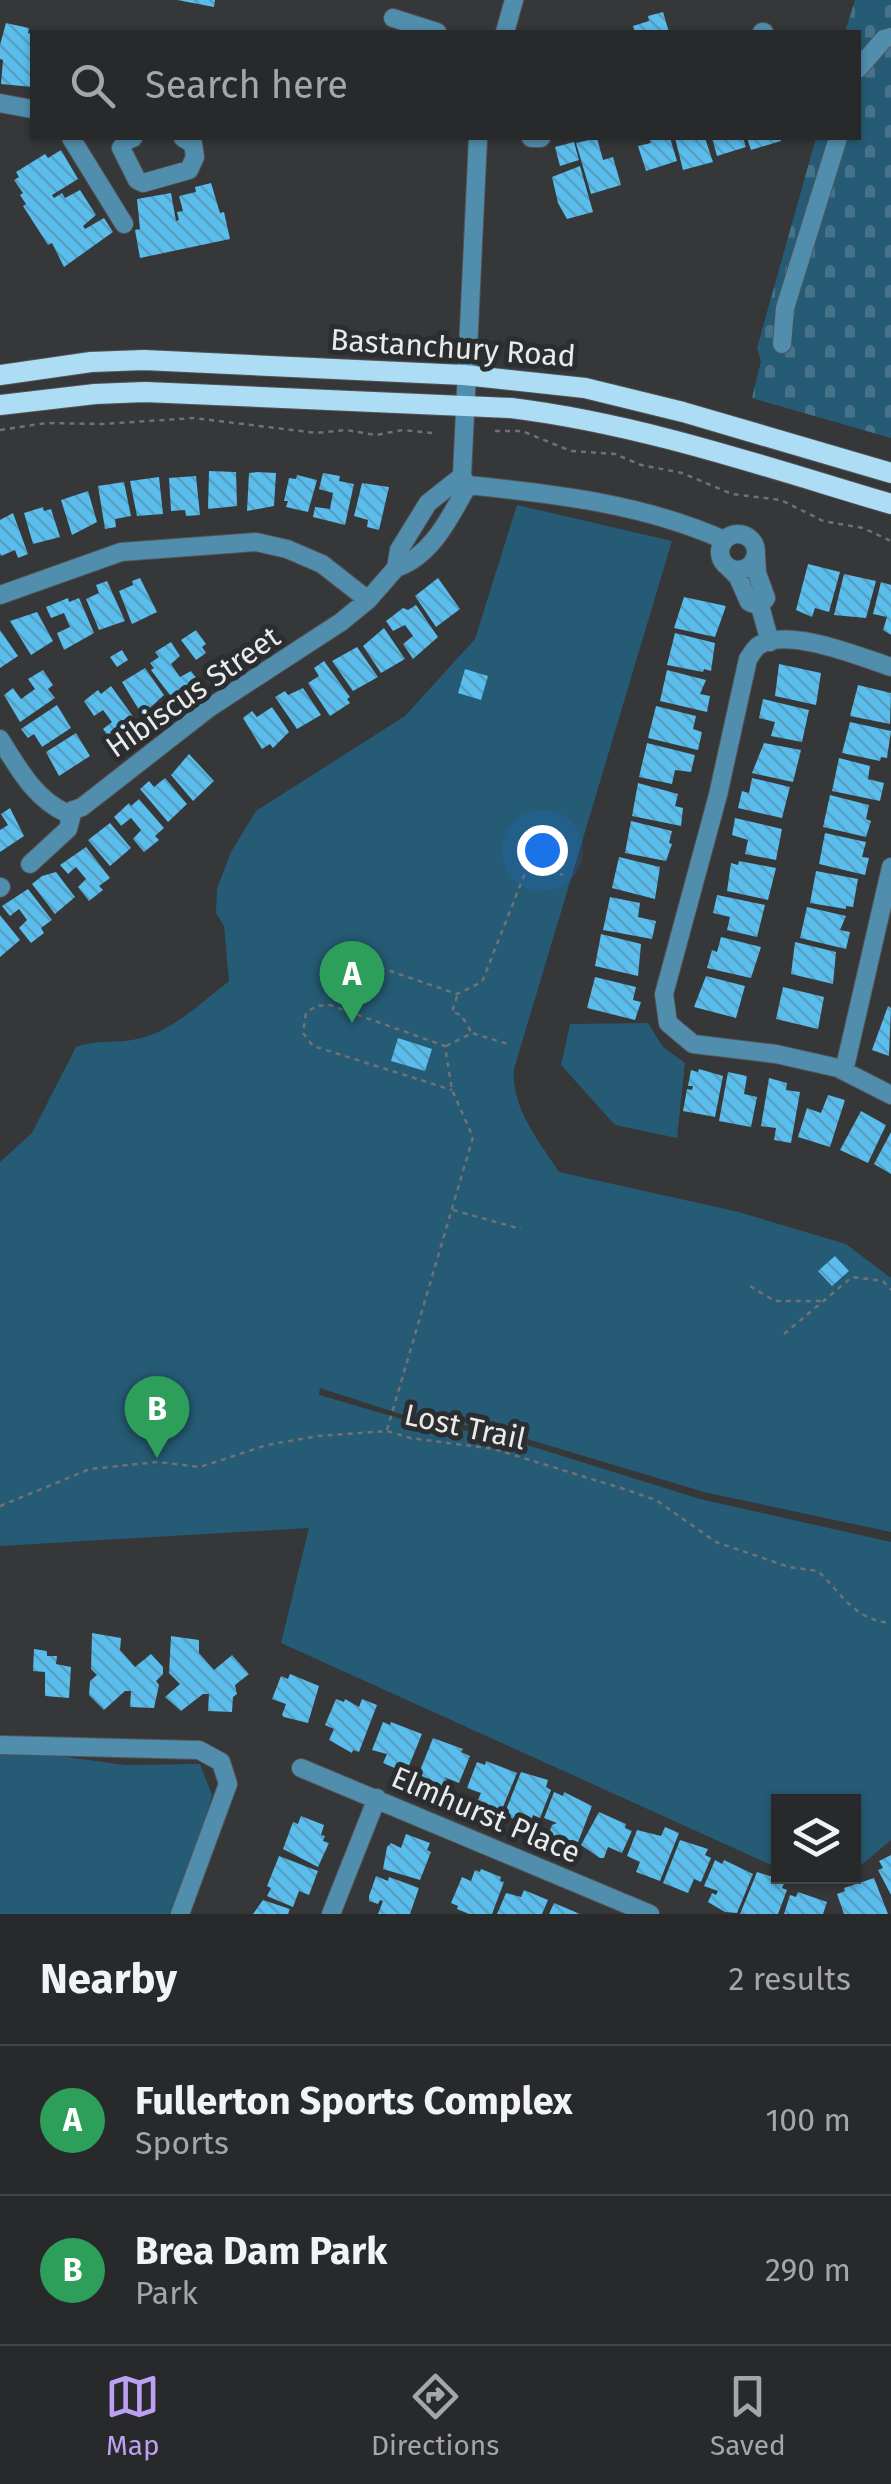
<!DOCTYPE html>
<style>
:root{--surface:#28292b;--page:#303133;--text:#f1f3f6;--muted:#a5a6a9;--line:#444547;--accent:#bca0f2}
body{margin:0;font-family:"Fira Sans",sans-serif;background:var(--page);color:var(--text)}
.controls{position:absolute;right:30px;bottom:30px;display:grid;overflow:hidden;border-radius:0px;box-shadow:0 2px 8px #0004}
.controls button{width:90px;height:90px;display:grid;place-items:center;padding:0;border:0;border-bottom:2px solid var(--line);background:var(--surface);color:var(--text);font:50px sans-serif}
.you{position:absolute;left:542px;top:850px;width:35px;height:35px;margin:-25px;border:8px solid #fff;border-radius:50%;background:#1a73e8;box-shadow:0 0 0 15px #1a73e833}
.badge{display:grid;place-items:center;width:65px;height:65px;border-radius:50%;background:var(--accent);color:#fff;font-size:32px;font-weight:700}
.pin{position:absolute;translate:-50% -82px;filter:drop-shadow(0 2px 5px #0008)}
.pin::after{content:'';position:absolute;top:52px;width:35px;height:30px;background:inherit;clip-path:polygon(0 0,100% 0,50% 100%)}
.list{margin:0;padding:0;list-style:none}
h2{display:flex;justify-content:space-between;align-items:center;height:130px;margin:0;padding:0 40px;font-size:42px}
h2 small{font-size:32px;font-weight:400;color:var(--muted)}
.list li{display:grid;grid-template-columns:65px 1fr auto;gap:30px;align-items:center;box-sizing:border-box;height:150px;padding:0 40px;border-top:2px solid var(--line)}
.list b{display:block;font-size:38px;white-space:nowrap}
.list p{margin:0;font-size:32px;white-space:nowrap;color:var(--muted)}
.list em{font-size:32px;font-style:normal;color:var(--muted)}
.icon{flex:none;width:55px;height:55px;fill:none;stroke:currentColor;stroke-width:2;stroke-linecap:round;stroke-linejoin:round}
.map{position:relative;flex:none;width:891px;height:1914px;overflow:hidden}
.search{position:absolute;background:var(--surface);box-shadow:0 2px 8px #0004;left:30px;right:30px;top:30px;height:110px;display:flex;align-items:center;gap:25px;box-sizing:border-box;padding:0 35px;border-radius:0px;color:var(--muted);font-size:38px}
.sheet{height:430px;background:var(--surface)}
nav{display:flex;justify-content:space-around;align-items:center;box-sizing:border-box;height:140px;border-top:2px solid var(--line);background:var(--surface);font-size:28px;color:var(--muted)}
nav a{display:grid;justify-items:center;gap:5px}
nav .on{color:var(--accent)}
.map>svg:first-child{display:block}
.green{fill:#265b75}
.cemetery{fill:url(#cemetery-stones)}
.building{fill:url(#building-back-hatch)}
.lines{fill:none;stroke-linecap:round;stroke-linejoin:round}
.minor-casing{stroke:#525455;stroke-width:20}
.major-casing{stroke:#525455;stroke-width:22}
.path{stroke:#6f7173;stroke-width:2.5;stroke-dasharray:5 5;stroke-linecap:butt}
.minor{stroke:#518ead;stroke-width:18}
.major{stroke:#addcf5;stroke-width:20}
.labels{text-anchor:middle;stroke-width:10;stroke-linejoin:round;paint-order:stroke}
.street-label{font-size:30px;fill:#e9eaeb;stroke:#2b2d2f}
</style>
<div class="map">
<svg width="891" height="1914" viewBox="0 0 891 1914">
<defs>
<pattern id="cemetery-stones" width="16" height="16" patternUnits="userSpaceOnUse" patternTransform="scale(2.5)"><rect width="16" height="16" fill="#265b75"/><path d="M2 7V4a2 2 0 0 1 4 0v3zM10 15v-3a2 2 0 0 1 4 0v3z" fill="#467389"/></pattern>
<pattern id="building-back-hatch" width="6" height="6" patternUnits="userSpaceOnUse" patternTransform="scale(2.5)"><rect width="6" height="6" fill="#5abdec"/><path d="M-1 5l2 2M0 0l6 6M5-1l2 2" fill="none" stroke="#559fc2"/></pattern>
</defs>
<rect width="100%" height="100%" fill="#353739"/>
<path class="green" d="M517,505L672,541L514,1069C511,1108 539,1141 559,1172L739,1212L846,1244L891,1278V1532L704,1492L477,1424L444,1428L320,1388L319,1395L443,1431H482L700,1499L891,1542V1840L854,1871V1802H778V1868L281,1643L309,1528L0,1546V1162L32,1133L76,1047C93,1040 114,1043 132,1040C172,1033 198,1005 229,981L224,926L216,913L217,889L231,852L256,811L405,716L475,639Z
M648,1023L663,1047L685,1063L677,1138L615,1125L561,1065L570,1024Z
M29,1752L125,1765L200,1764L212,1795L196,1852L172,1914H0V1753Z"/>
<path class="cemetery" d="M855,0H891V438L752,398L761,361L757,348L816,138H858V32H845Z"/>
<path class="building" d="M177,0H215L214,7Z
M663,12L669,32H635L633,26L649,21L648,16Z
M6,23L29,28L28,33L32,34V87L1,84L3,60L0,59V45Z
M597,138L603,160L613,157L621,185L591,194L576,143Z
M649,138H670L677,161L646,171L638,146L651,143Z
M675,138H705L713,162L683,170Z
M712,138H743L746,147L717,156Z
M747,138H780L781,141L751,150Z
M574,142L579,160L560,166L555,147Z
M61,150L78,179L52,195L54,198L62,193L65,198L80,190L96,215L83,226L85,229L104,218L113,232L64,267L52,243L48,245L23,206L26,204L20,195L23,193L14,180L19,177L16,172L45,154L48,158Z
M580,166L593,212L567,219L558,203L552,177Z
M211,183L220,213L224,212L230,239L140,258L135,230L140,229L137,199L171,193L176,221L179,220L177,212L183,211L179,196L196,192L195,187Z
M209,471L236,472L237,506L208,509Z
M257,472L276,473L274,506L247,511L249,473Z
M323,473L340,476L339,481L354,484L345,525L313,517L315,507L330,509L333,493L319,489Z
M297,475L317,480L308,512L286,507L288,501H284L289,478L296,479Z
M196,476L200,515L186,516L185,510L171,511L169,478Z
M159,477L163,514L137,516L130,481Z
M124,482L131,516L115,519L116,527L105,529L98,486Z
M362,483L389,487L379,530L367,527L368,520L354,516Z
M88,491L97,522L72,535L61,500Z
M43,507L44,511L51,509L60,537L33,544L24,513Z
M13,513L28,554L18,558L15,550L1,556L0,553V520Z
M808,564L840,572L829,612L815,608L812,617L796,610Z
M844,574L876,581L866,618L834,615Z
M140,578L157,612L132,624L119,591L133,585L132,581Z
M438,578L460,609L436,627L415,596Z
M107,581L125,621L99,630L86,599L99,593L96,585Z
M881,582L891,585V635L883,630L887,617L873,614Z
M684,597L726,606L715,637L674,628Z
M68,598L69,602L79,598L94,633L64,650L57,633L70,627L64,613L51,618L46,607Z
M416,605L438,637L413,659L403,644L413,636L405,625L393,631L386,621L403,608L408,610Z
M37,612L53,641L31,655L10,621Z
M384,628L405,659L381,673L363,646Z
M0,630L18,656L0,668Z
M196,630L206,644L202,647L206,653L196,660L181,640Z
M675,633L715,643L711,671L704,669L703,672L667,665Z
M171,642L180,656L171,664L180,677L191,671L197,679L172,698L151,670L154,668L150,663L159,657L155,652Z
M357,647L378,677L353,691L332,661Z
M122,650L128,660L117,667L110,657Z
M324,661L350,697L347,699L350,703L330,716L308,683L319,676L314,668Z
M779,664L821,673L816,705L775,696Z
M145,668L164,695L142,715L122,682Z
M465,669L488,676L481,700L458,693Z
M43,670L53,685L48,689L55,698L20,722L4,695L13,688L21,699L35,689L28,679Z
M667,670L706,680L700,694L710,696L707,712L660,701Z
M858,685L891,693L890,724L850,716Z
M111,686L137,722L110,738L103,729L112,722L103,710L94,716L84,701L98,690L101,694Z
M303,688L321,715L297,729L275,697L285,691L288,695Z
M763,699L809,710L802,742L771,736L775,722L759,718Z
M57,705L71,728L42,747L34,734L28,738L21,729Z
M656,706L696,716L693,729L702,732L698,750L648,738Z
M272,707L289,732L273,748L270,744L262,749L243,718L252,711L257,717Z
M850,722L891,731L887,758L881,757L880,761L842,753Z
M76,733L90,756L59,776L46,752Z
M647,743L695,755L691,772L675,770L672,784L639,777Z
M764,743L801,750L793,782L752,773Z
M189,754L214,781L193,801L171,775Z
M839,758L870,766L868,779L884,783L880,801L832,791Z
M165,778L187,804L168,822L140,789L149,781L154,787Z
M752,778L790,787L782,818L738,808L742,791L749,793Z
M638,783L678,794L675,806L683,808L681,826L632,816Z
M830,795L869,805L866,819L871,821L866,837L823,827Z
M139,799L164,828L155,836L159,840L144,852L133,839L141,830L131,818L121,826L114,817L129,803L131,806Z
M10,808L24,836L0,852V830L8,825L1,814Z
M735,818L782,829L776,860L745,854L748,840L732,835Z
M631,821L672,831L669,843L672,844L666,861L625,853Z
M110,823L131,848L110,866L88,840Z
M825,833L866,842L862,857L869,858L865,875L819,864Z
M86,847L110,878L99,886L103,890L89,901L78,887L86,879L76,867L68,874L60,865Z
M619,857L660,867L655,899L612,888Z
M739,861L776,868L768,900L727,891L731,863L738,865Z
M816,871L858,879L853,907L846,906V909L810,903Z
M56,872L75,897L55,914L32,884L42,876Z
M28,889L52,920L41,928L44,933L31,943L19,928L27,920L19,909L10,916L2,906Z
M717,895L765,905L757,937L727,930L730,917L713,913Z
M610,897L640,903L638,917L656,921L652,939L603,930Z
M807,907L846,916L840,930L850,932L846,949L800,938Z
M0,915L20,940L0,957Z
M601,934L641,944L638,976L595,966Z
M721,937L761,947L751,978L707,968L712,950L717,952Z
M795,942L836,952L833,984L791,974Z
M706,976L745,986L736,1018L694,1007Z
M595,977L636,987L633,1000L641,1002L635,1020L587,1008Z
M783,987L824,997L818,1029L776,1019Z
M888,1006L891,1008L889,1056L872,1050Z
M398,1038L432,1049L425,1071L391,1061Z
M699,1069L723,1076L715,1117L683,1111L687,1089L692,1090L693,1086H688L691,1070L698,1072Z
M728,1072L747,1076L744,1094L757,1097L751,1127L719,1121Z
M769,1078L787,1083L786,1090L800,1092L791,1143L774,1140L776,1128L761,1126Z
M828,1095L845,1100L830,1147L798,1137L807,1108L821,1113Z
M861,1111L886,1125L868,1163L840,1150Z
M891,1132V1174L874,1164Z
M835,1256L849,1271L832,1286L818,1271Z
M92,1633L121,1638L120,1650L135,1667L151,1654L163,1667V1674L156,1681L159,1685L154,1708L130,1707L131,1691H125L104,1710L89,1695L90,1681L97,1675L91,1669Z
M171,1636L199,1640V1653L214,1670L232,1655L249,1674L235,1685L237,1694L233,1697L232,1712L208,1711L209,1694H203L181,1711L165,1697L180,1684L169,1673Z
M34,1649L47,1651V1656H57L56,1664L71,1667L69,1698L45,1696V1672L33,1671Z
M290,1674L319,1686L308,1723L284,1717L282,1715L286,1704L272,1699L281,1676L288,1679Z
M336,1699L344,1702L345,1699L359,1707L362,1699L377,1705L359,1752L353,1750L352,1753L329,1740L334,1729L325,1725Z
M383,1722L390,1725L391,1722L422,1734L406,1773L383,1763L387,1754L372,1750Z
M433,1738L463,1749L461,1752L470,1756L459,1783L444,1777L448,1781L445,1789L423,1784L417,1778Z
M486,1761L517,1773L500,1814L476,1804L481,1793L467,1788L477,1762L485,1765Z
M521,1772L548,1780L546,1787L551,1790L540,1818L533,1815L529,1825L504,1815Z
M554,1792L563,1796L564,1792L592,1806L577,1845L552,1838L549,1833L552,1825L557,1823L544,1818Z
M599,1812L626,1824L625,1828L632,1831L622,1853L608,1847L604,1858H600L581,1845Z
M301,1816L324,1825L321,1835L325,1836L323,1841L329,1843L318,1867L283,1849L293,1822L298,1824Z
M665,1827L679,1833L660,1881L636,1872L640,1862L627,1856L637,1830L661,1836Z
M406,1834L430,1843L427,1850L431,1852L420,1880L383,1869L387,1847L391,1843L401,1848Z
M680,1840L708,1849L705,1855L711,1858L701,1882L694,1879L688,1893L663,1883Z
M891,1855V1895L878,1870L883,1868L879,1861Z
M279,1856L318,1871L309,1895L299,1891L293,1907L267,1896L271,1888L267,1886Z
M715,1860L722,1864L724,1860L753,1874L737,1913L725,1912L708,1902L712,1893L716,1895L718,1891L704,1886Z
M481,1869L501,1877L500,1881L504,1882L492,1914H469L457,1909L458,1906L451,1903L462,1877L471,1881L475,1870L480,1872Z
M757,1872L785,1881L782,1888L787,1890L778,1914H740Z
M376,1876L388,1881L389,1877L419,1888L410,1914H378L383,1901L380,1900L378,1904L369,1901V1896Z
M874,1878L888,1914H844L837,1894L845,1891L844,1888Z
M524,1890L548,1900L542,1914H497L506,1893L521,1897Z
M798,1892L827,1902L823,1914H784L790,1895L796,1897Z
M263,1900L290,1909L288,1914H253Z
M554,1903L580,1914H549Z"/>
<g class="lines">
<g class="minor-casing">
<path id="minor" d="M393,18L437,32
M505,32L514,0
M762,32H764
M858,69L884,39L891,37
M0,103L32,109
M71,138L124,224
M133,138L127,140L121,148L137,180L143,183L189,170L195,157L193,144L183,138
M531,138H541
M782,344L785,308L838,138
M467,485L462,476L478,138
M468,485C555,494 644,504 724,540
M720 552a18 18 0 1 1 36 0a18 18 0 1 1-36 0Z
M756,556L757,573L766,598L760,606L770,642
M728,567L738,577L749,602L760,606
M396,568C432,556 450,517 468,485
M0,595L121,552L256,542L287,549L322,564L368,600
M891,667C861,657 786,626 758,646C754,649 751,655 748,659L718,795L664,994L668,1023L693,1044L776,1054L838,1068L891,1095
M0,739C19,769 34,798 66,813L82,807L209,708L341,622L368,600L396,568L399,550L428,503L462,476
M30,864L68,829L73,810
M0,888L1,887
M844,1071L891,867
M0,1745L199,1750L221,1762L228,1784L180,1914
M301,1768L650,1914
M331,1914L377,1798"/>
</g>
<g class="major-casing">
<path id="major" d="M0,375L91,362L144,360L464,375L585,388L683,412L891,473
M0,405L95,394L145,392L511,408C641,424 766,467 891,504"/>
</g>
<path class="path" d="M0,430L47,423L103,424L194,418L317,433L346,430L376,435L403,430L433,433
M495,431H522L571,451L615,454L641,465L682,473L732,494L781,500L823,521L863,528L891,541
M361,961L457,994L482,982L529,863L563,875
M457,996L452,1012L461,1015L472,1033
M446,1046L472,1033L511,1045
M453,1210L521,1229
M750,1286L775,1301H821
M784,1334L852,1277L883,1281L891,1290
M387,1430L473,1137L452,1090L445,1046L330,1005L316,1006L306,1013L303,1033L313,1046L452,1090
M0,1506L90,1469L157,1462L200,1467L267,1445L318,1436L387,1431L410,1438L494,1449L624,1489L656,1500L716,1542L789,1567L818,1571C842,1594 854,1620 891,1623"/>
<use href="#minor" class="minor"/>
<use href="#major" class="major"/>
</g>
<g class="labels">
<g class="street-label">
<text transform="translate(453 348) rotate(4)" y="10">Bastanchury Road</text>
<text transform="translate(193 692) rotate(-35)" y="10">Hibiscus Street</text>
<text transform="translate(465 1427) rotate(12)" y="10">Lost Trail</text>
<text transform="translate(486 1815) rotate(23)" y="10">Elmhurst Place</text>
</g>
</g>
</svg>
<div class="controls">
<button><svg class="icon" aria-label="layers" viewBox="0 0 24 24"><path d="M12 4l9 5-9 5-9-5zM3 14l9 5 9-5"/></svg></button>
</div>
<div class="you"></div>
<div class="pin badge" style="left:352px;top:1023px;background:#2e9e5b">A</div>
<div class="pin badge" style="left:157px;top:1458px;background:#2e9e5b">B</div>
<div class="search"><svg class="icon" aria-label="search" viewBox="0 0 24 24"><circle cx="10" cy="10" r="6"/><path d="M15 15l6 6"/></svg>Search here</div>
</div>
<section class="sheet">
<h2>Nearby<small>2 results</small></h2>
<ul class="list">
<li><span class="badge" style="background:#2e9e5b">A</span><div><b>Fullerton Sports Complex</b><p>Sports</p></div><em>100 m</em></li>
<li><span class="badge" style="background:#2e9e5b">B</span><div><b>Brea Dam Park</b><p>Park</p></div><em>290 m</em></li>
</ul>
</section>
<nav>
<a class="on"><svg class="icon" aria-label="map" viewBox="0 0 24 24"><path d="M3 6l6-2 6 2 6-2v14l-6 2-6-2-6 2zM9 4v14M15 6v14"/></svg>Map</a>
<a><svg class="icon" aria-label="directions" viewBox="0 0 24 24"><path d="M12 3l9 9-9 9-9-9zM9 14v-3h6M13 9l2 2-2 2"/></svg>Directions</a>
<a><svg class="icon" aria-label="saved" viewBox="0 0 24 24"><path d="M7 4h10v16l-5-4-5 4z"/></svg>Saved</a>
</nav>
